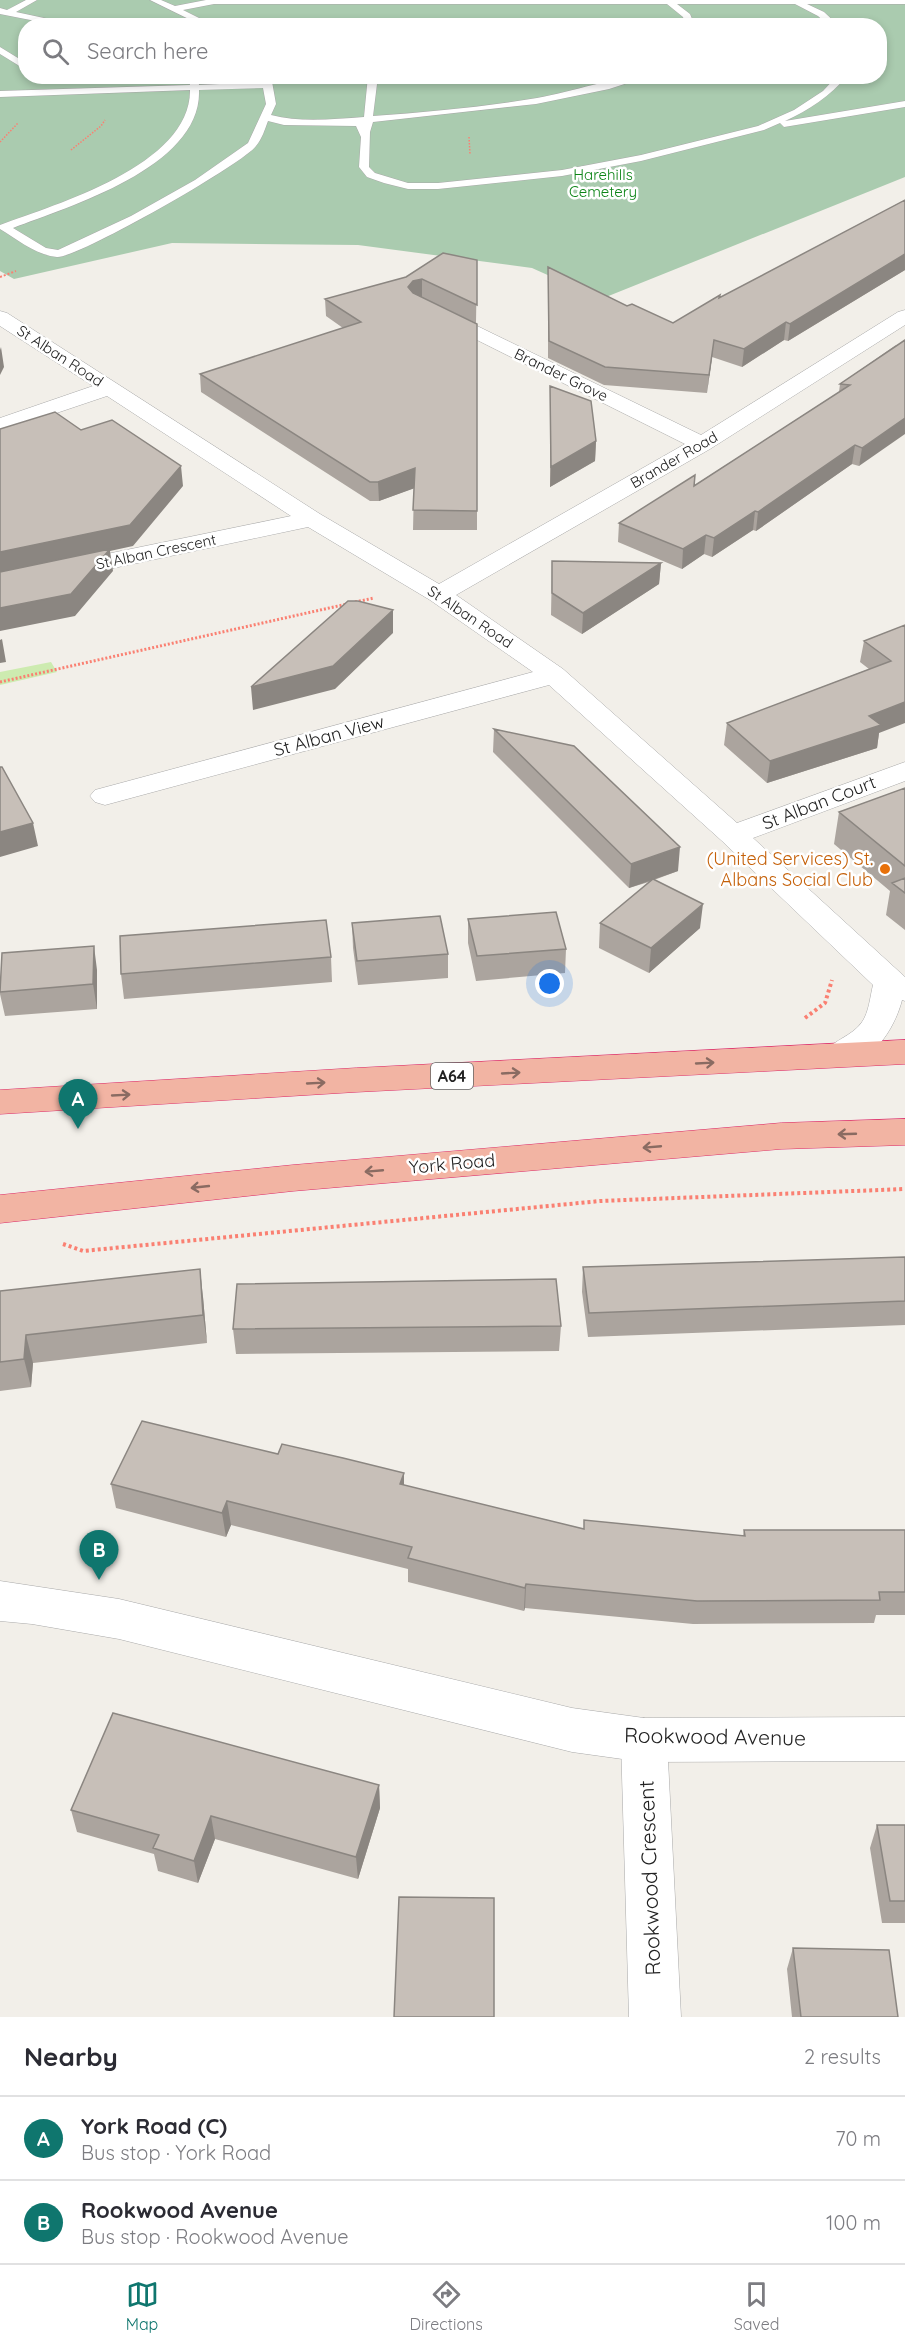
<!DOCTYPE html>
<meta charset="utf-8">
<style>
:root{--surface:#fff;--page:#f2f2f3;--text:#2b2b33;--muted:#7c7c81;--line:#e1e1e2;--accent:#0f766e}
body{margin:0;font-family:Quicksand,sans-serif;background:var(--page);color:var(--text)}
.you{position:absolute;left:550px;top:984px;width:21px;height:21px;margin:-15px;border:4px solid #fff;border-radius:50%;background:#1a73e8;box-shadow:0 0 0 9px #1a73e833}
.badge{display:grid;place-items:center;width:39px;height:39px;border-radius:50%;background:var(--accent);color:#fff;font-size:20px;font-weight:700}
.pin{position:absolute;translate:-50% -50px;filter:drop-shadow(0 2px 3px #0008)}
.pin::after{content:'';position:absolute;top:32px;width:21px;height:18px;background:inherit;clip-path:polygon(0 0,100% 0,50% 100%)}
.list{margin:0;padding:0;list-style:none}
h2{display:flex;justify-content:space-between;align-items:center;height:78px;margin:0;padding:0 24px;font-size:26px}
h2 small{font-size:20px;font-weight:400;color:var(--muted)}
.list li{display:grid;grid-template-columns:39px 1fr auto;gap:18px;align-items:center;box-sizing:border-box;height:84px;padding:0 24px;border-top:2px solid var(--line)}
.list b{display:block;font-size:22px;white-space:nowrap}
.list p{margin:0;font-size:20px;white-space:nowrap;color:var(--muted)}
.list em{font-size:20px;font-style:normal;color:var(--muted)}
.icon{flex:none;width:33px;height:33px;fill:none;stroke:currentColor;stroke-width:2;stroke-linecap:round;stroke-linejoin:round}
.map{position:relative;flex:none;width:905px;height:2017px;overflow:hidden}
.search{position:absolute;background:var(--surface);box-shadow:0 3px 9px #0003;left:18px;right:18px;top:18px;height:66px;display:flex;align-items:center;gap:15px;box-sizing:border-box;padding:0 21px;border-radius:24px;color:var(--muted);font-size:22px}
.sheet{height:246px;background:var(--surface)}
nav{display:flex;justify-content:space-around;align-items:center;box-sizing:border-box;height:84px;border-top:2px solid var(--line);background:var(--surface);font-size:16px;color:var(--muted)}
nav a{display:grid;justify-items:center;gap:3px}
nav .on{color:var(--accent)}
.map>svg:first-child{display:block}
.grass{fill:#cdebb0}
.cemetery{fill:#aacbaf;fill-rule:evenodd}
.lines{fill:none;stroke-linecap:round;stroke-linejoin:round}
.service-casing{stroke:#a9a9a9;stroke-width:1}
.minor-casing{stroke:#a9a9a9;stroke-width:1}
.tertiary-casing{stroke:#a9a9a9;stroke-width:1}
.trunk-casing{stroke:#dc2a67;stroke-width:1}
.path-far3{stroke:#fa8072;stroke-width:1.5;stroke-dasharray:1.5 1.5;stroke-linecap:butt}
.path-far2{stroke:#fa8072;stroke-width:2;stroke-dasharray:2 2;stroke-linecap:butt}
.path-far1{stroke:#fa8072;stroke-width:3;stroke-dasharray:2 2;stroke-linecap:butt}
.path{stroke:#fa8072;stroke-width:4;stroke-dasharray:3 3;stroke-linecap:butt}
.service{fill:#fff;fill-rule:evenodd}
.minor{fill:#fff;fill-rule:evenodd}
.tertiary{fill:#fff;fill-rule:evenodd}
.trunk{fill:#f2b4a3;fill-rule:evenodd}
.wall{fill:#aba49e}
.shaded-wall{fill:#8b8681}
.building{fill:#c7bfb8;stroke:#8b8681;stroke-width:1.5}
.oneway{stroke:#8a6b62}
.food-dot{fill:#e8710a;stroke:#fff;stroke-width:2}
.labels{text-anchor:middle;stroke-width:5;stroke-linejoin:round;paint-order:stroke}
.far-park-label{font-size:15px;fill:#0c8416;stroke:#fff}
.far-street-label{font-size:15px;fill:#222;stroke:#fff}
.shield{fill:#fff;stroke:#646464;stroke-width:1.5}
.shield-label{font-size:16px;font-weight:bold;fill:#222}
.street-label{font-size:18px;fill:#222;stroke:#fff}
.food-label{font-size:18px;fill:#c56008;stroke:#fff;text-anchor:end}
.near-street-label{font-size:21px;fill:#222;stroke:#fff}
</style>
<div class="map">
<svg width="905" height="2017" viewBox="0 0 905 2017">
<rect width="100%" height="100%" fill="#f2efe9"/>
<path class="grass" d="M51,662L57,672L0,685V672Z"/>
<path class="cemetery" d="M0,0H905V177L601,299L532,268L358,245L172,243L14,279L0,271ZM26,26H880V76H26Z"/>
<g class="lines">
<g class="service-casing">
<path id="service" d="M26,0H37L16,12L81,26H61L0,14V8L7,10Z
M150,0H161L175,6L206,0H905V4H807L824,12L839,26H829L818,16L795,4H677L690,14L695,26H686L683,17L667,4H214L183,10L215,26H203Z
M0,47L26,63V70L0,54Z
M188,76H198L199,85L262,82L261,76H271L276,104L271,115C301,123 334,119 364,117L368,76H378L373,116C428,112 483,107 537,98C572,92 616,76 649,76L609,89L536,104L373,122L370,132L369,167L375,173L408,183H438L562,170L641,155L758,126L794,110L823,91L837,76H847C830,96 809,110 785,121L905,101V107L784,127L780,123L764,130L641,161L562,176L438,189H408L384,183L367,177L359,167L361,137L356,126L284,125L268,121C265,129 262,139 256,146C243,164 76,259 57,257C36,255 18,240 0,229V225C57,204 191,165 190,90L0,97V91L190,85ZM263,88L266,104L248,143L195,180L131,216L58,250L46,248L13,228C70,206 202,167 199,90Z"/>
</g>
<g class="minor-casing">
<path id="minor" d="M438,307L701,435L898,312L905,310V325L710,449L456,595L563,669L737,823L905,762V781L753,838L905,977V1001L902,1000C894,1032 865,1075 827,1064L822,1056C831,1040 852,1037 862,1022C869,1012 870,997 873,985L722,841L549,685L105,805L95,802L90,796L95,790L533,672L430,600L308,527L0,592V576L291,516L107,396L0,432V418L93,386L0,326V311L7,313L320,514L439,584L685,444L431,317L428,313L431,309Z
M644,1718L660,1724L667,1740L681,2017H629L621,1740L628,1724Z"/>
</g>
<g class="tertiary-casing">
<path id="tertiary" d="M0,1581L119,1599L572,1708L644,1718L905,1717V1761L644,1762L572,1752L119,1639L32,1624L0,1621Z"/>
</g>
<g class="trunk-casing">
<path id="trunk" d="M905,1040V1064L356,1092L0,1114V1090L356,1068Z
M905,1119V1145L781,1149L293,1191L0,1223V1195L293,1165L781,1123Z"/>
</g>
<path class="path-far3" d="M469,137L470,154
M0,142L18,123
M71,150L101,126L105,120"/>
<path class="path-far2" d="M0,277L16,271"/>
<path class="path-far1" d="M355,602L374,598
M0,682L347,604"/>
<path class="path" d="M805,1018L825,1003L832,980
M63,1244L83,1251L600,1201L905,1189"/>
<use href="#service" class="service"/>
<use href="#minor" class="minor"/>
<use href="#tertiary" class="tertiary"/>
<use href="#trunk" class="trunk"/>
</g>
<path class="wall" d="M905,200V270L788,341L784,340L742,367L712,357L707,393L604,385L548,358V267L627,306L673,323Z
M477,260L476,323L421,297L477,324V530H413L414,488L379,501H370L201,392L200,374L343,328L326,316L325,299Z
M896,345L859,466L852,464L756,531L753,530L712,557L704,554L682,569L618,542L619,523L695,485L839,392L840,384Z
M550,386L596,441L595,461L550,487Z
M552,561L661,563L659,584L582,634L551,615Z
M905,625L879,733L877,748L767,783L724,745L727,723L869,669L860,662L864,641Z
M494,729L678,871L654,880L700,928L649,973L599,948L600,923L652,881L629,888L493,752Z
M905,788V930L886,915L890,891L834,844L839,812Z
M468,919L566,949L565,973L476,981L468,943Z
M352,923L448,954V978L358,985L353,948Z
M331,957L332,982L124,999L121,974Z
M97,970V1009L5,1016L0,994V986Z
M905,1257V1325L588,1337L582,1292L583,1267Z
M0,1291L203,1297L207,1343L33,1363L31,1387L0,1391Z
M561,1326L559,1351L236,1354L233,1329Z
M111,1484L404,1485L584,1529L743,1536L744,1530H905V1615H876L874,1623L693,1624L525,1608L524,1611L408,1582V1569L231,1525L226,1537L116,1508Z
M379,1785L380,1808L358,1879L215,1839L198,1883L158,1871L154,1854L77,1832L71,1810Z
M877,1825H905V1923H882L870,1848Z
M793,1948L898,2017H792L787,1969Z"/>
<path class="shaded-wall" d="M905,254V270L788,341L790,324Z
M422,279V297L413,299L408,287L413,281Z
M786,322L784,340L742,367L744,349Z
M714,340L712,357L707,393L709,375Z
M1,347L4,367L0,375V350Z
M905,418V434L859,466L862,448Z
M596,441L595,461L550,487L551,467Z
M855,445L852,464L756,531L758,512Z
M181,466L183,486L133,546L110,551L113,571L75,616L0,631V552Z
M415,468V488L379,501L378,482Z
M755,511L753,530L712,557L714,538Z
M706,535L704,554L682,569L683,549Z
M661,563L659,584L582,634L583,613Z
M393,610V633L335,689L253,710L251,687Z
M2,639L6,662L0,663V640Z
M905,702V723L879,733L877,748L767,783L770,761L869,716Z
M33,823L38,846L0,857V832Z
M680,847L678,871L629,888L631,864Z
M703,904L700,928L649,973L651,948Z
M94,946L97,970V1009L93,984Z
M200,1269L203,1297L207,1343L203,1315Z
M26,1335L33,1363L31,1387L24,1359Z
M404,1473V1497L400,1484Z
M227,1501L231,1525L226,1537L222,1513Z
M526,1584L525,1608L524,1611L525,1588Z
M379,1785L380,1808L358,1879L356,1857Z
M211,1816L215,1839L198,1883L194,1861Z"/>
<path class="building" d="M905,200V254L790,324L786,322L744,349L714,340L709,375L605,367L549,341L548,267L627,306L632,304L673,323L720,295L719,298Z
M443,253L477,260V305L422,279L413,281L408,287L413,293L477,324V511L413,510L415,468L378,482H370L200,374L361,322L325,299L406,277Z
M905,340V418L862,448L855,445L758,512L755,511L714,538L706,535L683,549L619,523L695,475L694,486L850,385L840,384Z
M550,386L591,401L596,441L551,467Z
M55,412L81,430L112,420L181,466L130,525L0,552V429Z
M110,549L71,594L0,608V572Z
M552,561L661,563L583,613L552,593Z
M348,601H358L393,610L333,666L251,687Z
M905,625V702L869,716L881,725L770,761L727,723L891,661L864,641Z
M494,729L574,746L680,847L631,864Z
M0,767H2L33,823L0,832Z
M905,788V866L839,812Z
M905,878V893L892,883Z
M653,879L703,904L651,948L600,923Z
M556,912L566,949L477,956L468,919Z
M440,916L448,954L357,961L352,923Z
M326,920L331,957L121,974L120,936Z
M94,946L93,984L0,992L2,953Z
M905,1257V1301L589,1313L583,1267Z
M200,1269L203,1315L26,1335L24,1359L0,1362V1291Z
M556,1279L561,1326L233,1329L237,1284Z
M142,1421L278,1454L282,1444L343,1458L404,1473L400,1484L584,1529V1520L745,1536L744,1530H905V1592H879L880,1600L697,1601L526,1584L525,1588L408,1558L412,1547L227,1501L222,1513L111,1484Z
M113,1713L379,1785L356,1857L211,1816L194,1861L153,1848L159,1835L71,1810Z
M877,1825H905V1901H890Z
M399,1897L494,1898V2017H394Z
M793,1948L889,1950L898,2017H801Z"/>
<defs><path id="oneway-shaft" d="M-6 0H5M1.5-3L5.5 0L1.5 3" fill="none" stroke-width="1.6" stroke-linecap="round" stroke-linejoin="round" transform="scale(1.5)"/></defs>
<g class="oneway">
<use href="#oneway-shaft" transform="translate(705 1063) rotate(-3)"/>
<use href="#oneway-shaft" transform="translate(511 1073) rotate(-3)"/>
<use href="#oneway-shaft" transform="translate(316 1083) rotate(-3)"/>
<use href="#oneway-shaft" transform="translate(121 1095) rotate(-3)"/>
<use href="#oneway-shaft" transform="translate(847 1134) rotate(178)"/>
<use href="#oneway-shaft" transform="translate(652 1147) rotate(175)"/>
<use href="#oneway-shaft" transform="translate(374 1171) rotate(175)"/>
<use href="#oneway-shaft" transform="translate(200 1187) rotate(174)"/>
</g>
<circle class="food-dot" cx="885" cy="869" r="6"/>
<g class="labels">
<g class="far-park-label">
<text x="603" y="180">Harehills<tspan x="603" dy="17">Cemetery</tspan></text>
</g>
<g class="far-street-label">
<text transform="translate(60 356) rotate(33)" y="5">St Alban Road</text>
<text transform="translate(561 375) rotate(26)" y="5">Brander Grove</text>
<text transform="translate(674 460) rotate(-30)" y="5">Brander Road</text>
<text transform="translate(156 552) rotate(-12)" y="5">St Alban Crescent</text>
<text transform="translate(470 617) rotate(34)" y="5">St Alban Road</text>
</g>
<rect class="shield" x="431" y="1063" width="42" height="26" rx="4.5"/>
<g class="shield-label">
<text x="452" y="1082">A64</text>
</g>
<g class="street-label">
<text transform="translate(329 736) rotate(-15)" y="6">St Alban View</text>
<text transform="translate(819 803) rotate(-21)" y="6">St Alban Court</text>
<text transform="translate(452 1164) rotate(-5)" y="6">York Road</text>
</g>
<g class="food-label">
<text x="873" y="865">(United Services) St.<tspan x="873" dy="21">Albans Social Club</tspan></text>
</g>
<g class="near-street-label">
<text transform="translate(715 1737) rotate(1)" y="7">Rookwood Avenue</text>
<text transform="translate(650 1878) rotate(-92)" y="7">Rookwood Crescent</text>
</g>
</g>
</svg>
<div class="you"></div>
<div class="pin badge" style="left:78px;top:1129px">A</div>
<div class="pin badge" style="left:99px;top:1580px">B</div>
<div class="search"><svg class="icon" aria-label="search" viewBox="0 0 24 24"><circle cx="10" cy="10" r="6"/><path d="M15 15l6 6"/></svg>Search here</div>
</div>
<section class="sheet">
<h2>Nearby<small>2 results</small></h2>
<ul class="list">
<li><span class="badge">A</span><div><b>York Road (C)</b><p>Bus stop · York Road</p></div><em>70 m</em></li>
<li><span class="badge">B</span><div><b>Rookwood Avenue</b><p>Bus stop · Rookwood Avenue</p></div><em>100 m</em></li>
</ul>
</section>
<nav>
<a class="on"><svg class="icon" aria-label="map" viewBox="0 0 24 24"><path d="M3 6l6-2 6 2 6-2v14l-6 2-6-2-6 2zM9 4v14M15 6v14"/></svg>Map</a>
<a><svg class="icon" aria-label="directions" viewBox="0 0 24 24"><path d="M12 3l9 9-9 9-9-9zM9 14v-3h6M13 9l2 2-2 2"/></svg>Directions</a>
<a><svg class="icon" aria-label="saved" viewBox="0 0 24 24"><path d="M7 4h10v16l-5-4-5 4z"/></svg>Saved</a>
</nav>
